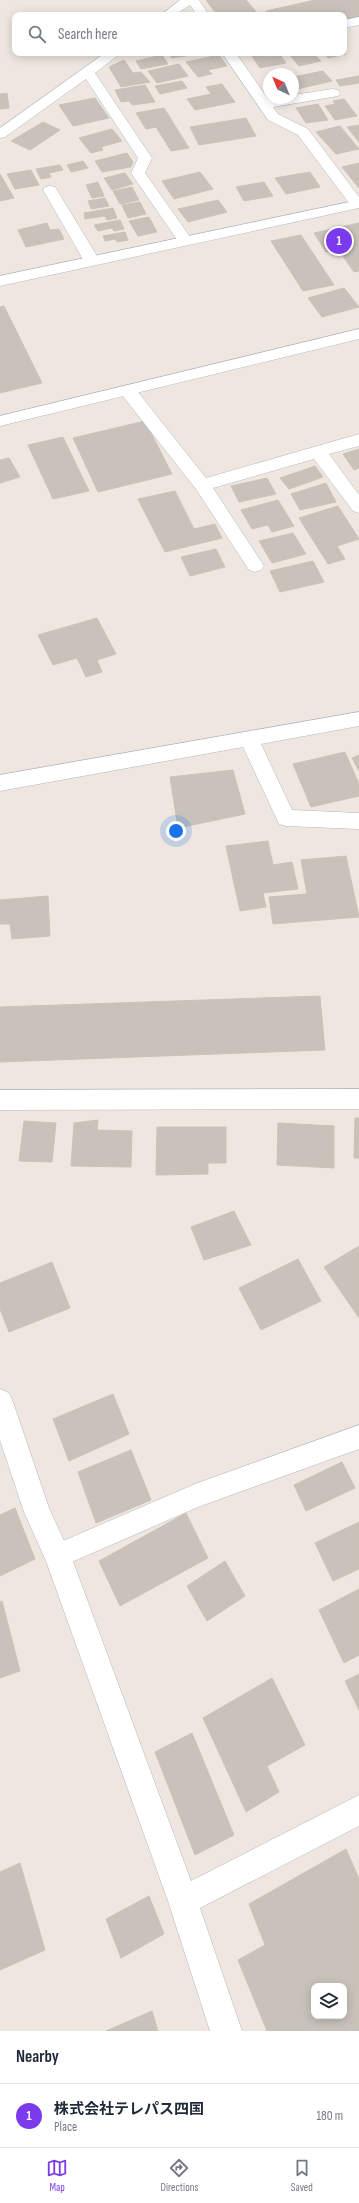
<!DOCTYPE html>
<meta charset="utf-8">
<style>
:root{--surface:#fff;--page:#f6f6f7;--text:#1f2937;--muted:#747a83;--line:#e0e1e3;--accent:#7c3aed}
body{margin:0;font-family:"Sofia Sans Condensed","Noto Sans JP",sans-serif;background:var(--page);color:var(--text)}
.controls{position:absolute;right:12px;bottom:12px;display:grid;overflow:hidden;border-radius:8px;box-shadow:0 2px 10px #0003}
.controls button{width:36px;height:36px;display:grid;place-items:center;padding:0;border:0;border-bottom:1px solid var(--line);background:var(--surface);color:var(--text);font:20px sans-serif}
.compass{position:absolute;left:263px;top:68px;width:36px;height:36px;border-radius:50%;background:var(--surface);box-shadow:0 2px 10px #0003;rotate:317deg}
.you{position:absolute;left:176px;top:831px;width:14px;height:14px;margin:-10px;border:3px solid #fff;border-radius:50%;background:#1a73e8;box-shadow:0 0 0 6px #1a73e833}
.badge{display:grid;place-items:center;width:26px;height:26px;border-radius:50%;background:var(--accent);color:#fff;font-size:13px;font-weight:700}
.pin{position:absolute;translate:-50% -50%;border:2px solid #fff;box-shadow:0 1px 4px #0006}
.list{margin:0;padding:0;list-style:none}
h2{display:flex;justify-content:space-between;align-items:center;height:52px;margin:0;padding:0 16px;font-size:17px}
h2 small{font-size:13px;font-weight:400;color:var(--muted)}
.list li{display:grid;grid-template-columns:26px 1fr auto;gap:12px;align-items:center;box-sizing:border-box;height:64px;padding:0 16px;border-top:1px solid var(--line)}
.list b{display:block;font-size:15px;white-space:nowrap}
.list p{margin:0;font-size:13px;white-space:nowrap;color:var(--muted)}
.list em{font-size:13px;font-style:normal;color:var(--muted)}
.icon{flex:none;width:22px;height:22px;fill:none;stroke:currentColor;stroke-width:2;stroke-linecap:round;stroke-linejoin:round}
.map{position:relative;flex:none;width:359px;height:2031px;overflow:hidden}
.search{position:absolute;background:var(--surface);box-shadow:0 2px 10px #0003;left:12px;right:12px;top:12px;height:44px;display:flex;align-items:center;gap:10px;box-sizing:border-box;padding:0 14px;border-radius:8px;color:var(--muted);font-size:15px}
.sheet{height:116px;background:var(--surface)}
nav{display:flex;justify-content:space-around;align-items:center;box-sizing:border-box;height:56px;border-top:1px solid var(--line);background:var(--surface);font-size:11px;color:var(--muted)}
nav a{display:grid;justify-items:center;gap:2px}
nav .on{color:var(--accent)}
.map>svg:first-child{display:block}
.building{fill:#c8c2ba;stroke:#cbc3b8;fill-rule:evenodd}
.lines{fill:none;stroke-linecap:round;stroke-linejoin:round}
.lane-casing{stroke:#b3b6c1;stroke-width:1}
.street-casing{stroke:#b3b6c1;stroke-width:1}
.secondary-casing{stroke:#b3b6c1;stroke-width:1}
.lane{fill:#fff;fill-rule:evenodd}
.street{fill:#fff;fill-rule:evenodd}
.secondary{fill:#fff;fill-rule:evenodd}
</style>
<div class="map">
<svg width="359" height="2031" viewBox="0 0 359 2031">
<rect width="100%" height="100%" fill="#efe7df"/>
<path class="building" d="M206,0H246L259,15H217Z
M315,0H359V17L344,21V15H269L266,11Z
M344,51L346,54L328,58L325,53H344Z
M169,53H197V54L172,58Z
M250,53H279L286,63L260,68Z
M288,53H313L321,61L299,66Z
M162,55L168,64L141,69L136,61Z
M219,55L227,66L208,70L212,74L198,77L186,62Z
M124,60L133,73L141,72L150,82L121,87L109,67Z
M179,64L188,76L157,83L148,71Z
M323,71L332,81L293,90V77Z
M359,76V83L340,86L336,80Z
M182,81L187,88L160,94L155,86Z
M222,84L235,102L195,110L187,99L211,94L206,87Z
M145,85L155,102L132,105L129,101L121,102L115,90Z
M7,93L9,108L0,109V94Z
M95,98L109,118L73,126L59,105Z
M344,99L357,116L335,120L325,106L335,104L333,101Z
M318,104L328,120L306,123L296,108Z
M164,108L189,148L171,151L156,127L146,129L136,113Z
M246,118L256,136L199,145L190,127Z
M43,122L60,130L30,150L11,141Z
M359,125V142L347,127Z
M340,126L359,149L336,154L316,132Z
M112,129L122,141L101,147L103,150L91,153L79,138Z
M127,153L133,162L131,167L102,172L95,161Z
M83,161L88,168L71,172L67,165Z
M359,163V188L342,167Z
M60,165L63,170L49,173L51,177L41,179L36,169Z
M31,170L39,185L15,189L7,174Z
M200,172L213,189L174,199L162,181Z
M310,172L320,187L286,194L275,178Z
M125,173L133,184L112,190L104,178Z
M0,174L14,198L0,201Z
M98,182L104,196L92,198L86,185Z
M264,182L273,196L244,201L236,187Z
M132,187L139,200L120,204L113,191Z
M105,198L109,206L91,209L88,201Z
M218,200L227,212L188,222L178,209Z
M140,202L146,214L128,218L122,205Z
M113,208L117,218L107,220L105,216L85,219L84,213Z
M149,217L157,232L138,236L129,221Z
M120,220L124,229L114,231L112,228L98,231L94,225Z
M47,223L50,230L59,229L64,239L26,247L18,230Z
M359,223V271L354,272L338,249L326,252L314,233Z
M125,232L128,240L117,242L115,239L105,241L103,236Z
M301,235L334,285L303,291L271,241Z
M344,288L359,307L322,317L308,298Z
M4,306L42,383L0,393V307Z
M145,421L172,474L98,492L73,438Z
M63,437L89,491L53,499L28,445Z
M359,449V468L354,470L343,454Z
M9,458L20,477L0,483V460Z
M315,466L323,477L289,489L280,478Z
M267,478L276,494L239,502L231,486Z
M326,483L336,502L300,510L291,494Z
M175,491L194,529L215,524L222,538L165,552L138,499Z
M278,500L294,526L272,532L268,525L252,529L241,510Z
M338,506L359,539L337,546L345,559L328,564L299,518Z
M293,533L306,554L272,563L259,541Z
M216,549L225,567L190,576L181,557Z
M313,561L324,582L280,592L270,571Z
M97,618L116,654L97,660L102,672L86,677L77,658L53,665L38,635Z
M345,752L359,784V796L311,807L293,764Z
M359,755V771L352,758Z
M233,770L245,814L178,828L170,777Z
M268,841L273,865L292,862L298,889L263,893L266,907L240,911L226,846Z
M346,856L359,917L273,924L269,897L307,894L301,860Z
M48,896L50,936L12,939L10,924H0V900Z
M320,996L325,1050L0,1062V1007Z
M355,1118H359V1158H354Z
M98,1120L97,1130L132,1131L131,1167L71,1166L74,1123Z
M24,1121L56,1123L52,1162L19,1161Z
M278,1123L334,1126V1168L277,1165Z
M157,1127H226V1163H208V1174L156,1175Z
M234,1211L251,1245L204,1260L191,1227Z
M359,1246V1318L324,1267Z
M298,1259L321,1301L261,1330L239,1288Z
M52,1262L70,1308L9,1332L0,1309V1283Z
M113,1394L129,1434L69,1461L53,1419Z
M131,1450L151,1500L96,1523L78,1472Z
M342,1462L355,1488L306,1511L294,1485Z
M15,1508L35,1559L0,1576V1515Z
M186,1513L208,1558L120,1606L99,1561Z
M359,1522V1569L333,1581L315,1543Z
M225,1561L245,1596L207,1621L187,1586Z
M359,1589V1655L344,1663L319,1610Z
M2,1601L20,1671L0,1678V1602Z
M359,1674V1710L345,1681Z
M272,1678L305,1745L267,1766L279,1792L246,1812L203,1718Z
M192,1733L234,1835L195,1855L155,1752Z
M346,1849L359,1879V2031H267L238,1960L265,1945L249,1904ZM314,1986H344V2016H314Z
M20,1863L45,1950L0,1970V1872Z
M149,1896L164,1934L121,1958L106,1919Z
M152,2011L158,2031H106Z"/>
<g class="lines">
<g class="lane-casing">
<path id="lane" d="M359,1425V1449L198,1507L58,1568L49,1565L46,1556L49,1547L195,1484Z"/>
</g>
<g class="street-casing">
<path id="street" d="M180,0H199L209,15H197L190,5L175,15H161Z
M359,17V25L344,28V20Z
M105,53H121L95,73L152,158L145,173L193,241L190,244H180L131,173L138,158L86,79L5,137L0,138V128Z
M222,53H236L268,99L293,98V95L333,89L338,90L340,93L338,96L273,107L278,114L308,129L359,197V208L352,207L298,135L268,120Z
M50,186L55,187L57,190L100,261L97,264H87L84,261L43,190L45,187Z
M128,386L134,387L206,478L359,434V446L329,454L359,495V513L353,511L314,459L213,488L264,566L261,570L255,572L249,570L196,489L122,395L120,391L122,387Z
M359,712V726L261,744L292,810L359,813V829L286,826L279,824L243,747L0,791V775Z
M359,1089V1109L0,1110V1090Z
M0,1389L9,1393L13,1402L49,1508L71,1556L191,1881L359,1795V1826L200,1908L242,2031H210L168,1901L46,1561L24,1512L0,1440Z"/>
</g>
<g class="secondary-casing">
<path id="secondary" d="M359,200V208L0,286V276Z
M359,329V339L0,426V416Z"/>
</g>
<use href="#lane" class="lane"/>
<use href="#street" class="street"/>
<use href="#secondary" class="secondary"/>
</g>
</svg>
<div class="controls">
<button><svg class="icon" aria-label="layers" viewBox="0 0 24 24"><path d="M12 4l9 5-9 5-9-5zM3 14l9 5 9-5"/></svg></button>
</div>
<svg class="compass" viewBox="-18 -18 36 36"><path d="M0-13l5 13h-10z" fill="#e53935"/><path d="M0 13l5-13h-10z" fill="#747a83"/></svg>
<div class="you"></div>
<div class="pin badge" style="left:339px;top:241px">1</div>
<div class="search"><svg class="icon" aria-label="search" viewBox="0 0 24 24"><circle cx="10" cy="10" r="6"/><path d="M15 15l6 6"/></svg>Search here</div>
</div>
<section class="sheet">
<h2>Nearby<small></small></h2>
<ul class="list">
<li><span class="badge">1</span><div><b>株式会社テレパス四国</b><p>Place</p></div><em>180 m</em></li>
</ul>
</section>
<nav>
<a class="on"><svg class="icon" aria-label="map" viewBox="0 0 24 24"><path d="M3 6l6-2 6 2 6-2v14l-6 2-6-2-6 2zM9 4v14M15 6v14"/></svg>Map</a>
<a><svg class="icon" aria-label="directions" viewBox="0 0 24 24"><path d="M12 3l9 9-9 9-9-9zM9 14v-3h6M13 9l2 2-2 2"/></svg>Directions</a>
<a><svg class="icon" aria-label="saved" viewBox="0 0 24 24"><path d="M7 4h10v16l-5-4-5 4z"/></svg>Saved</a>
</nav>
